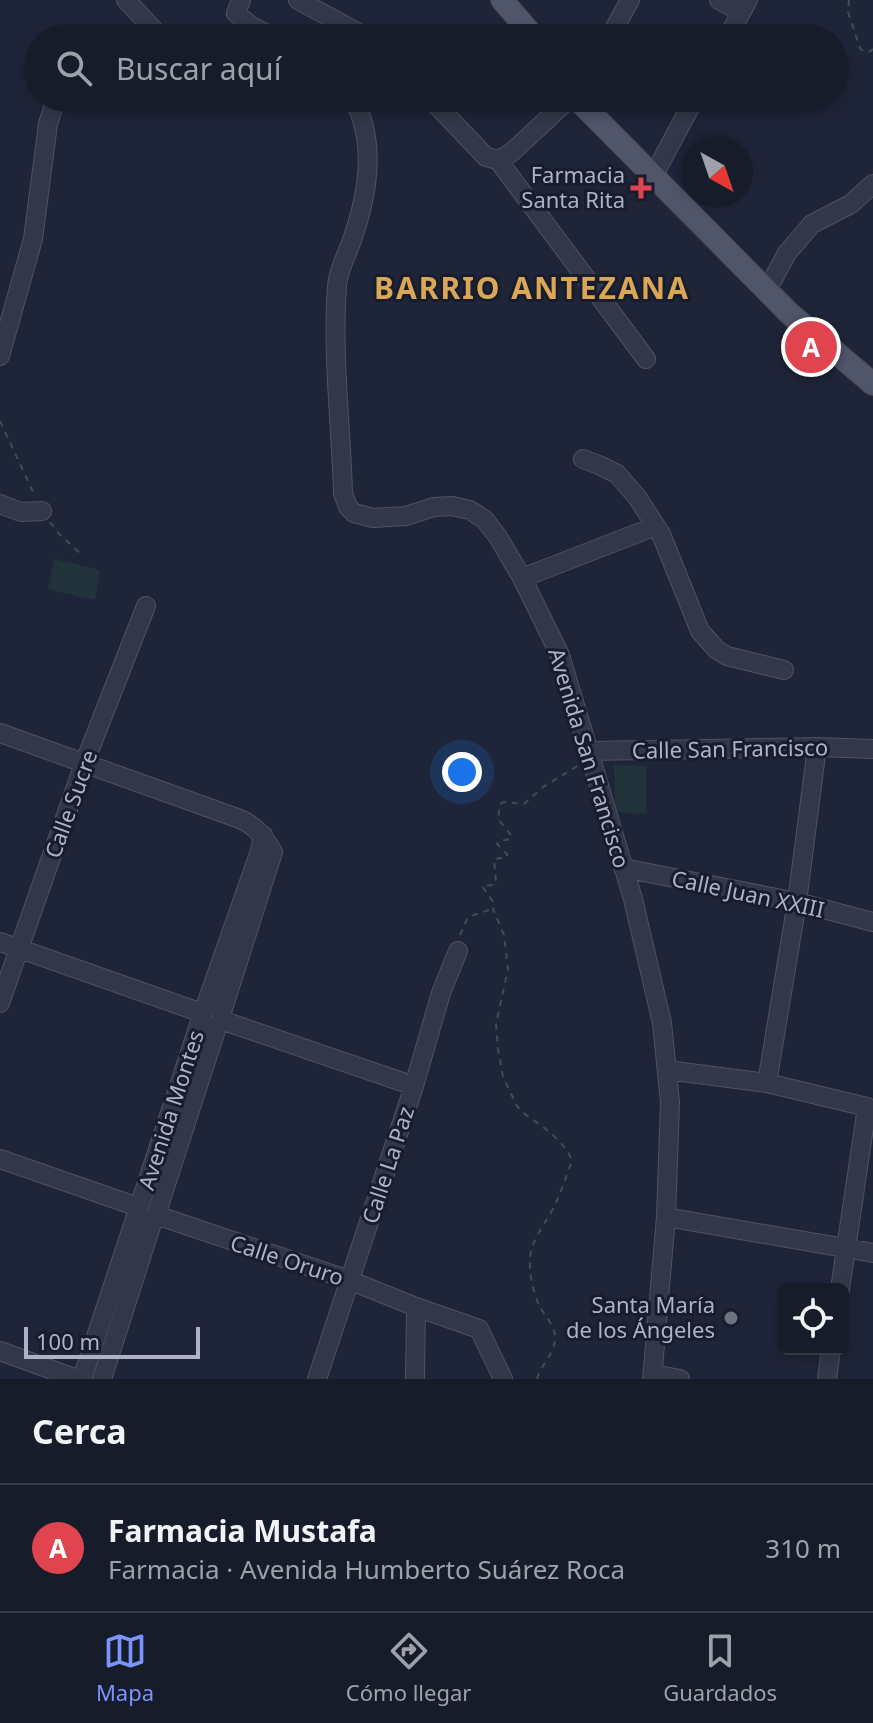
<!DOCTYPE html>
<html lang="es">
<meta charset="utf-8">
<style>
:root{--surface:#171c2b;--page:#202533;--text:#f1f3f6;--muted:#9ea1a9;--line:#363a47;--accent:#7a94fd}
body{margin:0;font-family:"Noto Sans",sans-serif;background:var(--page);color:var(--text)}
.controls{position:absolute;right:24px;bottom:24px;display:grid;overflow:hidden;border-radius:12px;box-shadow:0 4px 12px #0003}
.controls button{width:72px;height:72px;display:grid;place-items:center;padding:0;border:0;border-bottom:2px solid var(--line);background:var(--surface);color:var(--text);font:40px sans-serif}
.compass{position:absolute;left:681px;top:136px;width:72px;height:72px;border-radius:50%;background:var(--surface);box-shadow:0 4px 12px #0003;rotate:140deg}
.scale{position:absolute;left:24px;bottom:20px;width:176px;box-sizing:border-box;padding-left:8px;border:4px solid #adb2c6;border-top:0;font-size:22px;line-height:28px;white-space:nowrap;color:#adb2c6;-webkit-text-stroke:6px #181d2e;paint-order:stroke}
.you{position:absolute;left:462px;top:772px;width:28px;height:28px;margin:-20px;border:6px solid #fff;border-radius:50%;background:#1a73e8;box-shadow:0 0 0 12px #1a73e833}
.badge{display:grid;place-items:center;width:52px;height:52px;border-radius:50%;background:var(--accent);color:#fff;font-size:26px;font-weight:700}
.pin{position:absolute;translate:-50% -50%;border:4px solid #fff;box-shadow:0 2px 8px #0006}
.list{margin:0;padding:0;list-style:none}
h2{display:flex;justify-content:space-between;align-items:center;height:104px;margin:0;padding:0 32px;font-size:34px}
h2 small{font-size:26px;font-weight:400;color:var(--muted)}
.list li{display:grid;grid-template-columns:52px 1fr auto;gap:24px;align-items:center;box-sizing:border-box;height:128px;padding:0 32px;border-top:2px solid var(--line)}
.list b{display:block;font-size:30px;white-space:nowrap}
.list p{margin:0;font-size:26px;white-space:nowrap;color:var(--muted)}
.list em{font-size:26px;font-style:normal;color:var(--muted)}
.icon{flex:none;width:44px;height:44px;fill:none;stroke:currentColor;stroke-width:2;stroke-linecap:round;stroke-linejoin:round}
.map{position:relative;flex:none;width:873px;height:1379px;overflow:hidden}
.search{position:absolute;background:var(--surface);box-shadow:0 4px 12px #0003;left:24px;right:24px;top:24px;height:88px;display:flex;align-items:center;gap:20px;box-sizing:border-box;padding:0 28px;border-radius:44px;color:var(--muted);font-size:30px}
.sheet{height:232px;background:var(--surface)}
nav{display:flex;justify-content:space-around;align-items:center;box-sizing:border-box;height:112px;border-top:2px solid var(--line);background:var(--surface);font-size:22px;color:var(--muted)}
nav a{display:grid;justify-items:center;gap:4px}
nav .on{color:var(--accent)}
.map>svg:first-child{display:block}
.green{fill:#21323a}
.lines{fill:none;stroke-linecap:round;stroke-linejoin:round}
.minor-casing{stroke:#4d5264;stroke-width:20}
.major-casing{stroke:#3c4153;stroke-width:24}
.path{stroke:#3c4e54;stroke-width:2;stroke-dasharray:6 6;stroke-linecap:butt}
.minor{stroke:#333849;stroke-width:18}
.major{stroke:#50566a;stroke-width:22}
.health-dot{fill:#e0444e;stroke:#181d2e;stroke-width:3}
.worship-dot{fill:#6b7280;stroke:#181d2e;stroke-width:3}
.labels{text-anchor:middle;stroke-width:6;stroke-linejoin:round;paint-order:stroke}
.poi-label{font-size:22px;fill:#adb2c6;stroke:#181d2e;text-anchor:end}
.street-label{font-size:22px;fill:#adb2c6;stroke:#181d2e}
.district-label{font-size:30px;font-weight:bold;letter-spacing:2px;fill:#d9a755;stroke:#181d2e}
</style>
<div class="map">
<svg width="873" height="1379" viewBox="0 0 873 1379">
<rect width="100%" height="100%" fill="#1f2539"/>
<path class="green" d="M54,559L100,570L95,600L48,589Z
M614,765L646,766V814L615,812Z"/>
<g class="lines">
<g class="minor-casing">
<path id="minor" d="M126,0L154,30L153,38
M241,0L236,13L250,25L274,38
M298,0L368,38
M719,0L741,12
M609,38L630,0
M727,38L748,0
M353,98C377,143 368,194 352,240C347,254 338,271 337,286C332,355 341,424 343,493L348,507L354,513L373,518L406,516L434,507L452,506L470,510L485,520L498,537L522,578L560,655L633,899L662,1023L670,1102L666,1217L652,1379
M430,98L486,157L498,160L511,153L570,98
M498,160L646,359
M657,169L695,98
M772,281L787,253L812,224L851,204L873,184
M0,356L33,239L48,124L56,98
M583,459L599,465L617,474L637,497L661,534L700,631L717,650L727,656L784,670
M0,504L21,512L42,511
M522,578L656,526
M0,733L240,819C256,826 264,837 273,852L221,1015
M588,751L817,747L873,749
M623,868L797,902L873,922
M0,942L202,1013
M0,1003L84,764L146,606
M204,1010L260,851L263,835
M221,1020L414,1086
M667,1070L767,1083L867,1107L840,1289
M767,1083L797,902L817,747
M0,1159L138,1207
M140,1204L202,1016
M157,1212L218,1024
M156,1215L349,1280L416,1307L479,1329L503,1379
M666,1217L873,1253
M0,1351L77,1379
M653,1374L680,1379
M82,1379L138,1210
M102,1379L154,1217
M317,1379L414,1086L441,993L458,951
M415,1379L416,1307
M827,1379L831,1349"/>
</g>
<g class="major-casing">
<path id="major" d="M502,0L535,38
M576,98L789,313L873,384"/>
</g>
<path class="path" d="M849,0L848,12L860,48L863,51L869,52L873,49
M0,421L35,496
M50,522L60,535L81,554
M460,935L468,917L492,909
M537,1379C541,1365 554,1354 555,1340C556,1326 546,1318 540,1307C533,1293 529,1273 530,1258C532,1239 545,1224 554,1207C561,1193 566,1176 572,1161C563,1138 541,1126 522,1112L517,1106L503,1077L498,1049L496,1024L508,969L504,935L493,909L494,903L482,886L494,885L496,882L494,859L507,857V854L497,844L499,841L511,839V835L498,819L500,804L504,802L524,804L543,787L579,765"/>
<use href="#minor" class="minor"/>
<use href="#major" class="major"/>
</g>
<path class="health-dot" d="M637 176h8v8h8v8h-8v8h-8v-8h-8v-8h8z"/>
<circle class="worship-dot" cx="731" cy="1318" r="8"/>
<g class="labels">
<g class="poi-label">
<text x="625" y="183">Farmacia<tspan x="625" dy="25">Santa Rita</tspan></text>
<text x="715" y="1313">Santa María<tspan x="715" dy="25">de los Ángeles</tspan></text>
</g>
<g class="street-label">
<text transform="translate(730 749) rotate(-1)" y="8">Calle San Francisco</text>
<text transform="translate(589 758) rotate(73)" y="8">Avenida San Francisco</text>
<text transform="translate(71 804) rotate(-70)" y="8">Calle Sucre</text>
<text transform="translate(748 894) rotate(12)" y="8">Calle Juan XXIII</text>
<text transform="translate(171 1110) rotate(-72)" y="8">Avenida Montes</text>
<text transform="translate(388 1165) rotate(-72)" y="8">Calle La Paz</text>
<text transform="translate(287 1260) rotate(18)" y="8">Calle Oruro</text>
</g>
<g class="district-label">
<text x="532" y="299">BARRIO ANTEZANA</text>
</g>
</g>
</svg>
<div class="controls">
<button><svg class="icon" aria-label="locate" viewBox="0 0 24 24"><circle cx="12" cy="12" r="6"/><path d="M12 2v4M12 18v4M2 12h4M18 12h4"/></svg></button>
</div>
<svg class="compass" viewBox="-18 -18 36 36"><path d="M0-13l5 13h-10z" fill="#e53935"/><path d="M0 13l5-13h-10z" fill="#9ea1a9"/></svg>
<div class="scale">100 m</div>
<div class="you"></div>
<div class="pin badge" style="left:811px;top:347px;background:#e0444e">A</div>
<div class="search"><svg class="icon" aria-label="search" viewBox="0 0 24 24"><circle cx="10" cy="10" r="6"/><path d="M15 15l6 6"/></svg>Buscar aquí</div>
</div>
<section class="sheet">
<h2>Cerca<small></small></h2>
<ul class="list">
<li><span class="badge" style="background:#e0444e">A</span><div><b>Farmacia Mustafa</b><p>Farmacia · Avenida Humberto Suárez Roca</p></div><em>310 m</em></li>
</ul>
</section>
<nav>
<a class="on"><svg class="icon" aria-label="map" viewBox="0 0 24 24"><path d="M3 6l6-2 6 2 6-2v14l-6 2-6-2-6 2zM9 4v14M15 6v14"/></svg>Mapa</a>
<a><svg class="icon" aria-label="directions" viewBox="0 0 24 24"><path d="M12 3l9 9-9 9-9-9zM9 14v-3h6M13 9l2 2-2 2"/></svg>Cómo llegar</a>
<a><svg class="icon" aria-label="saved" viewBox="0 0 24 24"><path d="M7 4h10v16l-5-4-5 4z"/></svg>Guardados</a>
</nav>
